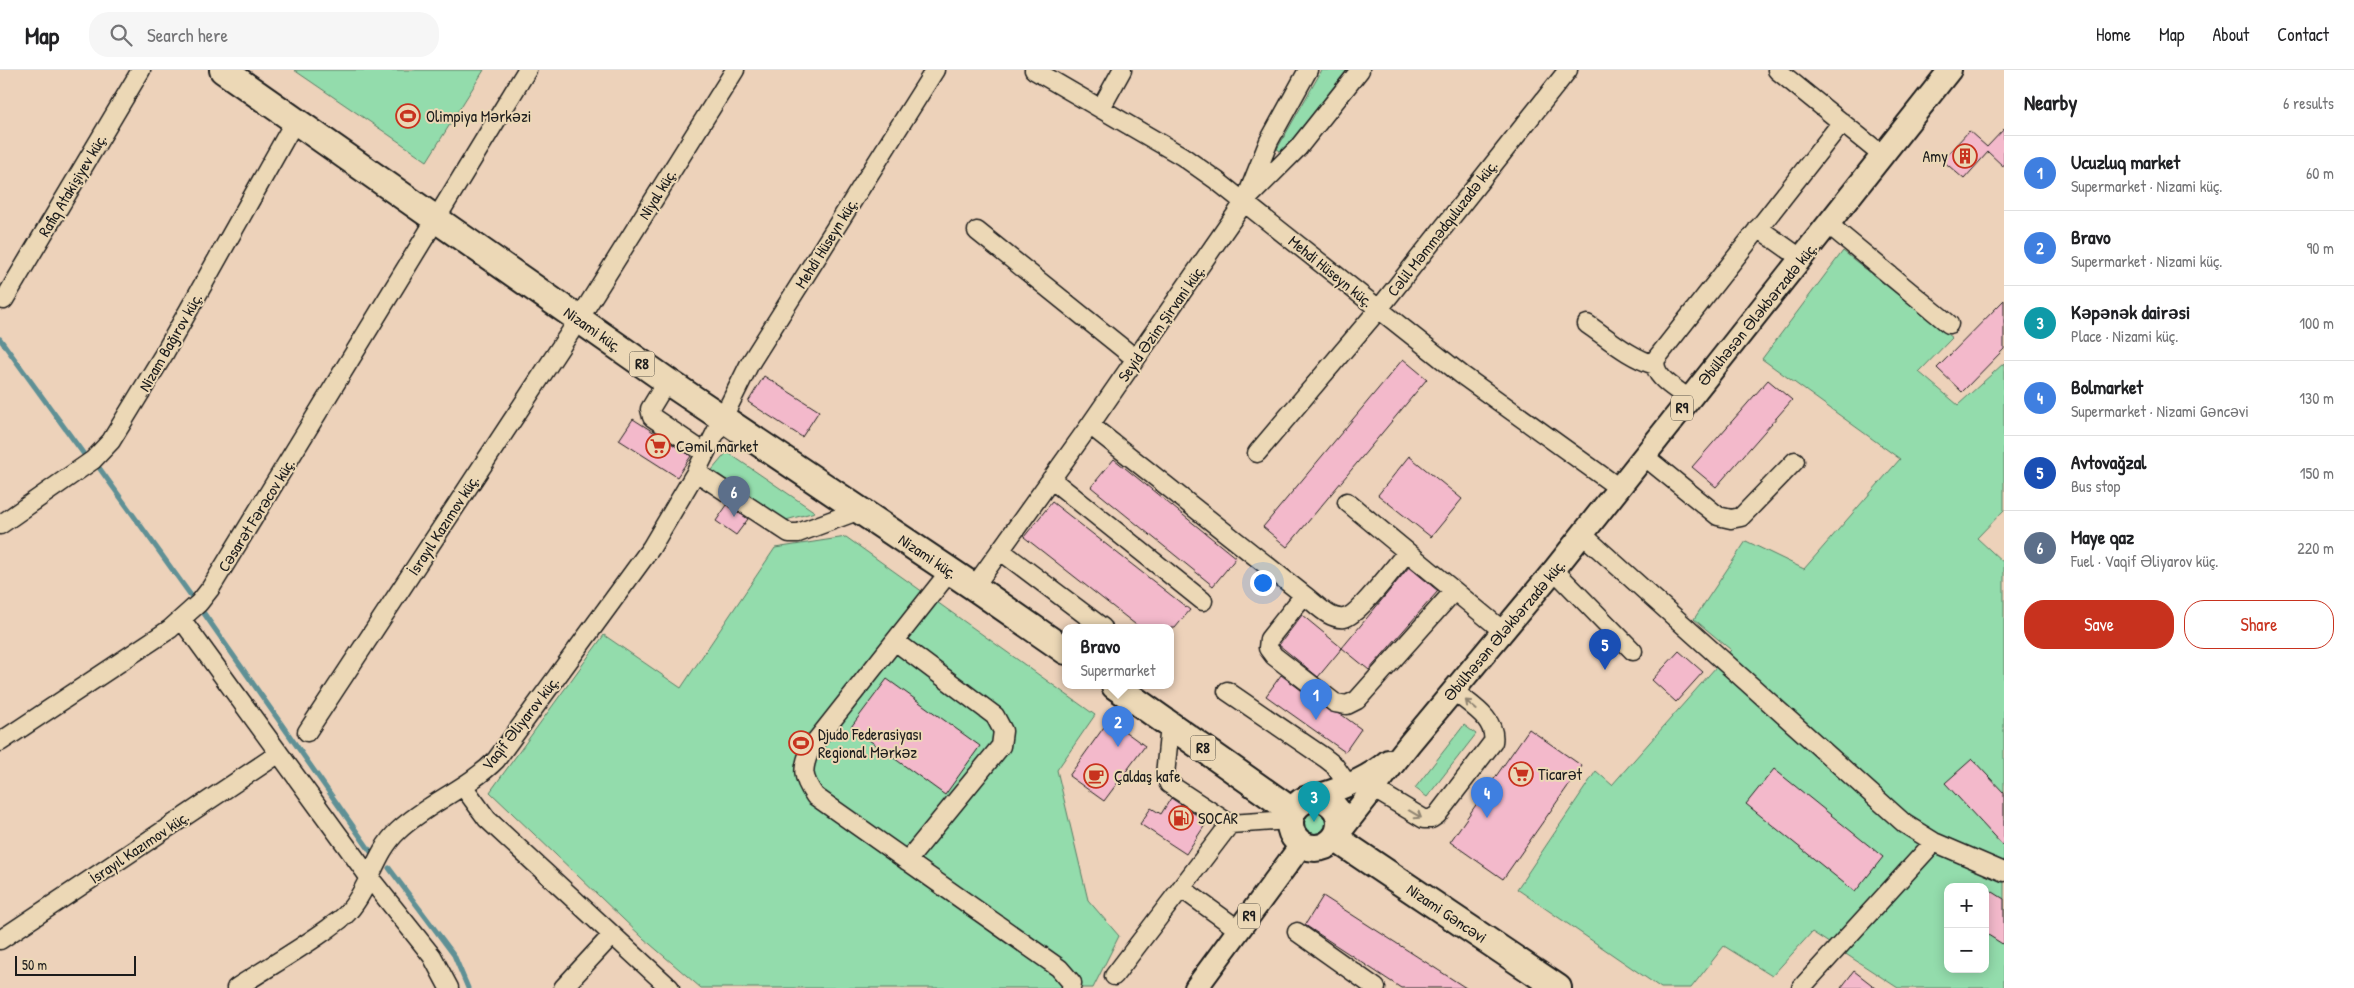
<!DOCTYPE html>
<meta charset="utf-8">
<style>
:root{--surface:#fff;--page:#f6f6f6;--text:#202124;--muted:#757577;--line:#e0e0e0;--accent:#c8321e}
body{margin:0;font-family:"Patrick Hand",sans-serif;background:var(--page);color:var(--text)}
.controls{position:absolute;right:15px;bottom:15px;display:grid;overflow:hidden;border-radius:10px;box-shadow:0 2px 12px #0003}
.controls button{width:45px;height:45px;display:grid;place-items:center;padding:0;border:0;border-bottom:1px solid var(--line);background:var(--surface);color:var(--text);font:25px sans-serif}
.scale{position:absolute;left:15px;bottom:12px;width:121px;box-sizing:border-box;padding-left:5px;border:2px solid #1c1c1c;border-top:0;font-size:14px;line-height:18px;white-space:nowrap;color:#1c1c1c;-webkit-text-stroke:4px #ecd8b6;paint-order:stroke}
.you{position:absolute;left:1262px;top:512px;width:18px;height:18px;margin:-12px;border:4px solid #fff;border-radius:50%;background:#1a73e8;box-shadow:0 0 0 8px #1a73e833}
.badge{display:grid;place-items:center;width:32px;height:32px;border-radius:50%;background:var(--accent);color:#fff;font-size:16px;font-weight:700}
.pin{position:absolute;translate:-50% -41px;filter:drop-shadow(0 1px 2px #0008)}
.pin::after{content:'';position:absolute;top:26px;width:18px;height:15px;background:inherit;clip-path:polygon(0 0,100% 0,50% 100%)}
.popup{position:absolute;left:1062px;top:554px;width:112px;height:65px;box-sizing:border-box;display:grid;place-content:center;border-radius:10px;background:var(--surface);filter:drop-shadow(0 1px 4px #0005);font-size:16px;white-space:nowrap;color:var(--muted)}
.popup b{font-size:19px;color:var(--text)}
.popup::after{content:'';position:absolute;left:50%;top:100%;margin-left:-10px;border:10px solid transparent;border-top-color:var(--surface)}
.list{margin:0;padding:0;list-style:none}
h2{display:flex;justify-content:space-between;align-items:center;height:65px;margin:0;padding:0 20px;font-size:21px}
h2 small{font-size:16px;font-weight:400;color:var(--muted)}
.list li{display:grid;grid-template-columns:32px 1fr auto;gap:15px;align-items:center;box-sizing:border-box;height:75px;padding:0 20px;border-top:1px solid var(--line)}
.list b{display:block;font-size:19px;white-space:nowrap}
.list p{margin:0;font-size:16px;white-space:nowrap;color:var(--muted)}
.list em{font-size:16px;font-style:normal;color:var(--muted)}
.actions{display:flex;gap:10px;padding:15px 20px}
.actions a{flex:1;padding:11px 0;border:1px solid var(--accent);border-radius:20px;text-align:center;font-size:18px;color:var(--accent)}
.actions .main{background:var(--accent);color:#fff}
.icon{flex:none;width:28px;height:28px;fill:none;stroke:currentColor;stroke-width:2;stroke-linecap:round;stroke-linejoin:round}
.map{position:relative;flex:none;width:2004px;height:918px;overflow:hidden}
header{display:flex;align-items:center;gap:30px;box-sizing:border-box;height:70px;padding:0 25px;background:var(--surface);border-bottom:1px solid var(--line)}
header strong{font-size:24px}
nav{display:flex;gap:28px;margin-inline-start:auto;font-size:18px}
.search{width:350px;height:45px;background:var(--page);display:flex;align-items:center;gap:12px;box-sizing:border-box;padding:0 18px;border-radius:20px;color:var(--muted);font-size:19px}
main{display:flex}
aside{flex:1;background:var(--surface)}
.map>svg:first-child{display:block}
.green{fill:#93dcac;stroke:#587c64;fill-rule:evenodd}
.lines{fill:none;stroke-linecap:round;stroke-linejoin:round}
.stream{stroke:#5f9095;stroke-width:5}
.building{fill:#f3b9cb;stroke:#1c1c1c}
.minor-casing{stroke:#1c1c1c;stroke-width:21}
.major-casing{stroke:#1c1c1c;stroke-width:26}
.highway-casing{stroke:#1c1c1c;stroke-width:30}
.minor{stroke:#ecd8b6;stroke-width:18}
.major{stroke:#ecd8b6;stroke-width:22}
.highway{stroke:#ecd8b6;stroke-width:26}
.oneway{stroke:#8e8371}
.labels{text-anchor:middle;stroke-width:4;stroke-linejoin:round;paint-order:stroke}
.shield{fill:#ecd8b6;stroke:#5a544a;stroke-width:1}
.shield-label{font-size:15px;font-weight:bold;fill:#1c1c1c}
.poi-label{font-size:16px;fill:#1c1c1c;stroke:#ecd8b6;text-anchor:start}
.street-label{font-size:16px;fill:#1c1c1c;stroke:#ecd8b6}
</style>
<header>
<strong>Map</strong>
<div class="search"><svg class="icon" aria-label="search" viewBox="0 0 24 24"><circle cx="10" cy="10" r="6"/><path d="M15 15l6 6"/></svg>Search here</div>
<nav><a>Home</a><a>Map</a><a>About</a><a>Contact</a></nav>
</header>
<main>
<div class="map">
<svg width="2004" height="918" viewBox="0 0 2004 918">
<rect width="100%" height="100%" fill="#edd2ba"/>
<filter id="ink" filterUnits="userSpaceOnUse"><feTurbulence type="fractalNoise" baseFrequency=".02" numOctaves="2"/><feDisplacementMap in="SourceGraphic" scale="10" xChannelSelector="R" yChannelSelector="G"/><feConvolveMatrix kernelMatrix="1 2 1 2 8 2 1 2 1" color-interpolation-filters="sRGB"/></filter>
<g filter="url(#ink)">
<path class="green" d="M294,0H484L427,91Z
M1322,0H1347L1282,82L1277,79Z
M1843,181L1952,268L1919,302L1958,335L2004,293V440L1977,468L2004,493V918H1898L1812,862L1772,906L1724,876L1691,918H1661L1517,819L1596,701L1612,715L1731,580L1694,549L1746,471L1804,499L1900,389L1762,289ZM1948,817H1985V899H1948Z
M727,382L815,442L786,450L712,400Z
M846,467L1095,645L1057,700L1088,830L1119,866L1093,918H701L643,868L490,722L604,565L681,618L775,478Z
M1464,655L1476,664L1427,727L1415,718Z
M1302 752a12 12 0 1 1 24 0a12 12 0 1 1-24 0Z"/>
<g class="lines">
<path class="stream" d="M0,269L83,383
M100,399L192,527
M203,542L371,782
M389,798L454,885L468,918"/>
</g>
<path class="building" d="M2004,59V97L1988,82L1964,109L1942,90L1969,61L1987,77Z
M2004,230V279L1962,322L1937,298Z
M1403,289L1427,309L1287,477L1263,457Z
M764,306L819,341L802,367L748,332Z
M1768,310L1792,330L1716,417L1692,397Z
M633,349L691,386L677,407L619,370Z
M1409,386L1462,429L1431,467L1378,425Z
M1114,389L1236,488L1213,516L1091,417Z
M1052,432L1190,540L1175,558H1140L1024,467Z
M727,435L748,449L736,465L716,451Z
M1409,497L1438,521L1369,600L1342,578Z
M1302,545L1342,578L1318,607L1279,575Z
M1679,581L1703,602L1676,632L1652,610Z
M1281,605L1329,641L1342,645L1361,659L1345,682L1266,626Z
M887,609L980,676L945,725L851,657Z
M1109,650L1145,676L1104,731L1069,706Z
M1529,659L1582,696L1503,809L1450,772Z
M1972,689L2004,723V777L1945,713Z
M1774,699L1883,787L1855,822L1746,734Z
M1171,728L1207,752L1186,784L1140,754L1151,738L1161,744Z
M1985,817L2004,829V875L1985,863Z
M1323,826L1466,918H1401L1305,855Z
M1854,901L1876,918H1841Z"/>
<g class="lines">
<g class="minor-casing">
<path id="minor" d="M1034,0L1182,86L1216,110L1462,305L1619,418
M1777,0L1882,85
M1101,38L1122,0
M1247,126L1269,71L1308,0
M1828,154L1949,254
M1758,158L1802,189
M977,161L1136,289
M4,230L141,0
M1587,254C1609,269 1629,287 1655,295
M667,311L650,339L652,347L705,383
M1689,329C1677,319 1651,307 1656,289L1842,52
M1090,355L1304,525
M1257,383L1378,240L1568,0
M1644,386L1718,446L1731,449L1741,447L1795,391
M696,402L789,463H798L860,440
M1051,409L1203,531
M1347,432L1503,561
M0,455L93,390L111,371L164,284L296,49
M1582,464L1905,754L1934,772L2004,802
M1001,481L1103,558
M1407,482C1396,495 1358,546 1344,548C1329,550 1315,533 1304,525L1269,569L1268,578L1274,586L1335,633L1347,635L1357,630L1454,521
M1554,500L1633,581
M950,501L811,677C802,699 801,706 815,726L1059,898L1072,913L1071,918
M974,517L1090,355L1245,131L1298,78L1360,0
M182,550L369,807L432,886L449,918
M895,571L995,646L1003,661L1001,676L907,791
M1227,621L1325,688L1334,695L1348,715
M1170,655L1165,705L1169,714L1230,754L1290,750
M307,662L579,249L735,0
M0,672L170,559L199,533L210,519L527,0
M463,716L487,749L670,918
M1374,719L1424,749H1431L1437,745L1493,672C1497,649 1470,635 1454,621
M1181,818L1239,860
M1297,862L1376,918
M0,870L278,684
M1114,906L1230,754
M236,918C267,898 299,880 329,858C335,853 344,848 349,841C370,817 375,782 398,761C429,732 467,719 496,690L651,478L696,402L749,295L935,0
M563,918L612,865
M1801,918L1934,772"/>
</g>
<g class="major-casing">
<path id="major" d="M1306,729C1335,721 1365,711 1388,691
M1335,768L1410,673L1554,500L1950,0
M1196,918L1302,774"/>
</g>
<g class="highway-casing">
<path id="highway" d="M223,0L667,311L974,517L1066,581
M1115,616L1292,741
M1290 753a25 25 0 1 1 50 0a25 25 0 1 1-50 0Z
M1335,768L1558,918"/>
</g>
<use href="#minor" class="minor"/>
<use href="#major" class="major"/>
<use href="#highway" class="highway"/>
</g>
<defs><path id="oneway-shaft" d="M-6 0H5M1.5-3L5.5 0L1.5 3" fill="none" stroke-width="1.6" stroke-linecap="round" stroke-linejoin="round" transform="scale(1.25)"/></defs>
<g class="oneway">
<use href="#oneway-shaft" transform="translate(1471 635) rotate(-139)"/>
<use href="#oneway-shaft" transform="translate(1415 744) rotate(31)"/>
</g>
</g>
<defs>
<g id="stadium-ring" transform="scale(1.25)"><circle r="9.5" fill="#ecd8b6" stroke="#c8321e" stroke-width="1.5"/><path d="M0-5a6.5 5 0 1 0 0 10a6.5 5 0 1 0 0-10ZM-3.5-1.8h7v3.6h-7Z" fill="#c8321e"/></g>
<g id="building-ring" transform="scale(1.25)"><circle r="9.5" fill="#ecd8b6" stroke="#c8321e" stroke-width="1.5"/><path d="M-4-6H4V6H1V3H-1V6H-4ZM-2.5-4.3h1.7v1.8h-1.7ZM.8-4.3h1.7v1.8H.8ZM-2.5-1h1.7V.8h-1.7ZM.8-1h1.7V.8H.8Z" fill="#c8321e"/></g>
<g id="supermarket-ring" transform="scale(1.25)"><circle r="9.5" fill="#ecd8b6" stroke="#c8321e" stroke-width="1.5"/><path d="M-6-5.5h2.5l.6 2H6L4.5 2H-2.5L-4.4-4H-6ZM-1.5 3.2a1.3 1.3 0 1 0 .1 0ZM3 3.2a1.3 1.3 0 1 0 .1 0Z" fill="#c8321e"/></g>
<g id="cafe-ring" transform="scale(1.25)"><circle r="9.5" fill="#ecd8b6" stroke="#c8321e" stroke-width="1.5"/><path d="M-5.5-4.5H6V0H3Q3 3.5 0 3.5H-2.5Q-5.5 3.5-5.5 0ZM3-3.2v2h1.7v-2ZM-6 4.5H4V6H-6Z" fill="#c8321e"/></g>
<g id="fuel-ring" transform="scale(1.25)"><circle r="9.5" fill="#ecd8b6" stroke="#c8321e" stroke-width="1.5"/><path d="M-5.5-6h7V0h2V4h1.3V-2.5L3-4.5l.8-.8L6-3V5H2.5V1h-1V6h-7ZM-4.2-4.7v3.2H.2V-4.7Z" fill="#c8321e"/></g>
</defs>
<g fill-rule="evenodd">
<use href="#stadium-ring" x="408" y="46"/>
<use href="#building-ring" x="1965" y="86"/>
<use href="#supermarket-ring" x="658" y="376"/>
<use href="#stadium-ring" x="801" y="673"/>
<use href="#supermarket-ring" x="1521" y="704"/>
<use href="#cafe-ring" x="1096" y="706"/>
<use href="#fuel-ring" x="1181" y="748"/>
</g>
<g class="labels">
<g class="shield">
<rect x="629.5" y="281.5" width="25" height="25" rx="4"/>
<rect x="1671" y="325.5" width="22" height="25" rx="4"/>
<rect x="1190.5" y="665.5" width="25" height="25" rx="4"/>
<rect x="1238" y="833.5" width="22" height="25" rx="4"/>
</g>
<g class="shield-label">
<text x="642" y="299">R8</text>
<text x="1682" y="343">R9</text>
<text x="1203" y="683">R8</text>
<text x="1249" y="851">R9</text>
</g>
<g class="poi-label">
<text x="426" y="52">Olimpiya Mərkəzi</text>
<text x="1948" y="92" text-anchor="end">Amy</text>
<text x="676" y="382">Cəmil market</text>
<text x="818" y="670">Djudo Federasiyası<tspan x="818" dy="18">Regional Mərkəz</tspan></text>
<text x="1538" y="710">Ticarət</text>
<text x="1114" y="712">Çaldaş kafe</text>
<text x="1198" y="754">SOCAR</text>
</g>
<g class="street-label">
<text transform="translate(72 115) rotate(-59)" y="6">Rafiq Atakişiyev küç.</text>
<text transform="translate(657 124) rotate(-58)" y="6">Niyal küç.</text>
<text transform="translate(1442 158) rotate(-52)" y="6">Cəlil Məmmədquluzadə küç.</text>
<text transform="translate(826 173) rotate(-58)" y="6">Mehdi Hüseyn küç.</text>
<text transform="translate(1331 201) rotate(39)" y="6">Mehdi Hüseyn küç.</text>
<text transform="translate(1757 244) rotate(-51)" y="6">Əbülhəsən Ələkbərzadə küç.</text>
<text transform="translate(1161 253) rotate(-55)" y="6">Seyid Əzim Şirvani küç.</text>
<text transform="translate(593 259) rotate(35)" y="6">Nizami küç.</text>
<text transform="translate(170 272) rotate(-60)" y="6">Nizam Bağırov küç.</text>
<text transform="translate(256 445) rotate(-58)" y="6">Cəsarət Fərəcov küç.</text>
<text transform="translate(443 455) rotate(-57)" y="6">İsrayıl Kazımov küç.</text>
<text transform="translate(928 486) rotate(34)" y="6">Nizami küç.</text>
<text transform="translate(1504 560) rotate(-50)" y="6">Əbülhəsən Ələkbərzadə küç.</text>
<text transform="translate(520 653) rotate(-52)" y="6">Vaqif Əliyarov küç.</text>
<text transform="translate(139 777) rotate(-34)" y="6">İsrayıl Kazımov küç.</text>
<text transform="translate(1447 843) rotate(34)" y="6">Nizami Gəncəvi</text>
</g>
</g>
</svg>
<div class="controls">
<button>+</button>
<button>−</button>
</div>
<div class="scale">50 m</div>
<div class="you"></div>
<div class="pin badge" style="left:1316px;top:650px;background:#3f7fe0">1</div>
<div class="pin badge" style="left:1118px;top:677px;background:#3f7fe0">2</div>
<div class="popup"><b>Bravo</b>Supermarket</div>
<div class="pin badge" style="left:1314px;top:752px;background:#0f9aa8">3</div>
<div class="pin badge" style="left:1487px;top:748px;background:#3f7fe0">4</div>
<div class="pin badge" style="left:1605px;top:600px;background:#1a4fb4">5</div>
<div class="pin badge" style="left:734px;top:447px;background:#5c6f8a">6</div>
</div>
<aside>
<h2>Nearby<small>6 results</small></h2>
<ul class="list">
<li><span class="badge" style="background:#3f7fe0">1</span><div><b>Ucuzluq market</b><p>Supermarket · Nizami küç.</p></div><em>60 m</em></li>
<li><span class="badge" style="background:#3f7fe0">2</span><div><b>Bravo</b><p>Supermarket · Nizami küç.</p></div><em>90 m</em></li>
<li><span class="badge" style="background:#0f9aa8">3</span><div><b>Kəpənək dairəsi</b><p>Place · Nizami küç.</p></div><em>100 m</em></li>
<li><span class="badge" style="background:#3f7fe0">4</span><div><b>Bolmarket</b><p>Supermarket · Nizami Gəncəvi</p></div><em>130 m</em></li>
<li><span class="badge" style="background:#1a4fb4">5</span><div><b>Avtovağzal</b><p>Bus stop</p></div><em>150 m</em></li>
<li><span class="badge" style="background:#5c6f8a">6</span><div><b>Maye qaz</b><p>Fuel · Vaqif Əliyarov küç.</p></div><em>220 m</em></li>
</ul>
<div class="actions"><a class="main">Save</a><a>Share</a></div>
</aside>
</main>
